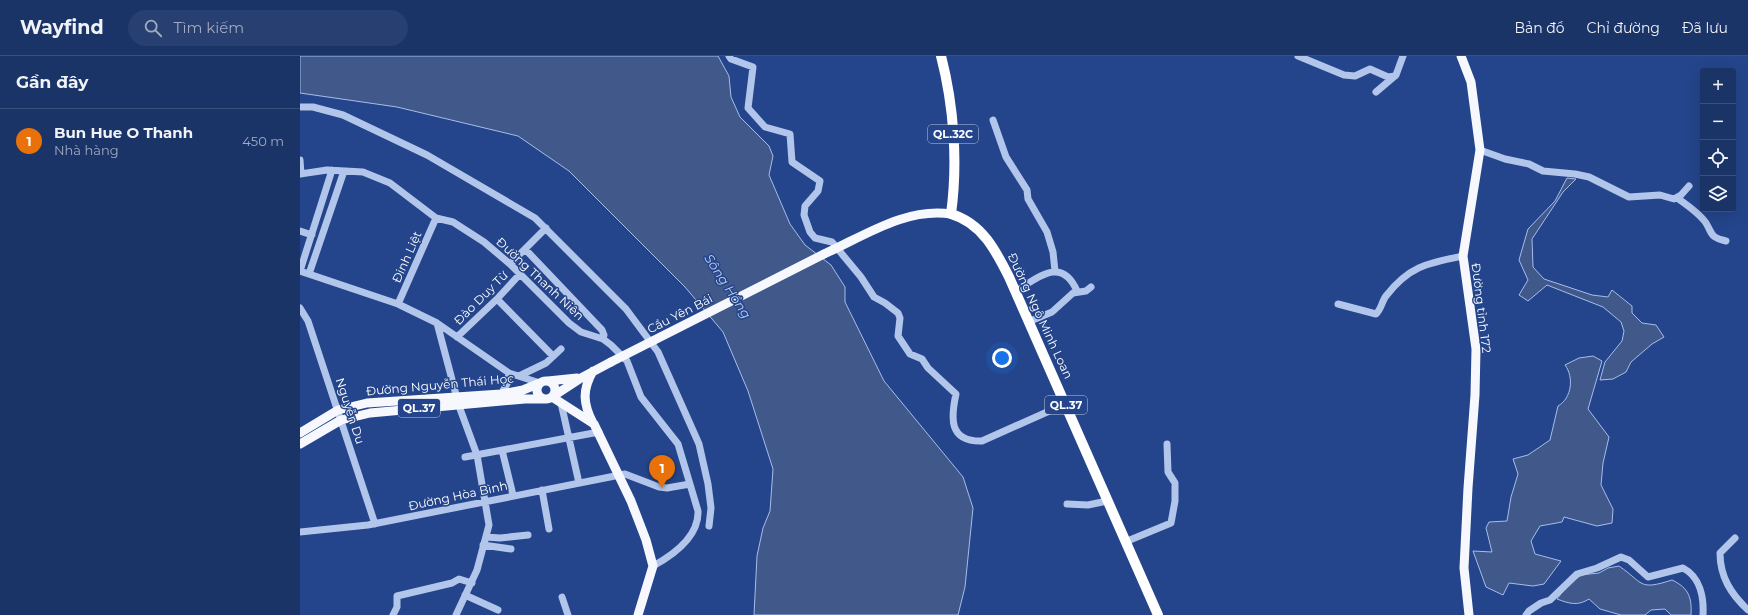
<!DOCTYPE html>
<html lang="vi">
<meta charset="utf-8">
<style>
:root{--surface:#1b3468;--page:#283f71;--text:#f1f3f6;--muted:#a0aac0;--line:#394f7c;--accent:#8abfa5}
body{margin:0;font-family:Montserrat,sans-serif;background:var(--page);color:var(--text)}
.controls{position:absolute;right:12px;top:12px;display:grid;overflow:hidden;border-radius:4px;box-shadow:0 4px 16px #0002}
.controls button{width:36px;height:36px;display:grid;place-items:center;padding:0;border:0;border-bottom:1px solid var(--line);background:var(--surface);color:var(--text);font:20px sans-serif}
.you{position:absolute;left:702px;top:302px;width:14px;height:14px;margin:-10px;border:3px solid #fff;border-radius:50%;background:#1a73e8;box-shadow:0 0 0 6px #1a73e833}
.badge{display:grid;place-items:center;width:26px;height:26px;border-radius:50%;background:var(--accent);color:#fff;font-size:13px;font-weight:700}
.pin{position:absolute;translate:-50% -33px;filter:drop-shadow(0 1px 2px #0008)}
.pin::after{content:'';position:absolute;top:21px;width:14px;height:12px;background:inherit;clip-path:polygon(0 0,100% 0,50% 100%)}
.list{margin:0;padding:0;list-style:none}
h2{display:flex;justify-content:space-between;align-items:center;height:52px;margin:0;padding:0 16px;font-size:17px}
h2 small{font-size:13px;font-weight:400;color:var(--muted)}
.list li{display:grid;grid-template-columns:26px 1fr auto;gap:12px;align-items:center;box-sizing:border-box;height:64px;padding:0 16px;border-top:1px solid var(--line)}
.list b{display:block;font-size:15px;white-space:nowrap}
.list p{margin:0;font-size:13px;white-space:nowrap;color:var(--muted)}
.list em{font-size:13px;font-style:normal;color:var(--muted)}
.icon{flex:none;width:22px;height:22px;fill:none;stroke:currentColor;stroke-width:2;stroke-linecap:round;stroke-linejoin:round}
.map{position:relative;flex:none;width:1448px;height:559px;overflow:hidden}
header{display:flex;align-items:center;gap:24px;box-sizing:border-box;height:56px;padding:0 20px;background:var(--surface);border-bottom:1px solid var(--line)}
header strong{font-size:19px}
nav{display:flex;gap:22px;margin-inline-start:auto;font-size:14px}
.search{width:280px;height:36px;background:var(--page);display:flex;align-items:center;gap:10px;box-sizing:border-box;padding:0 14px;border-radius:22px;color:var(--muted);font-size:15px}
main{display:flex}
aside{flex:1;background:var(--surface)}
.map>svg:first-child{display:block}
.water{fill:#41588b;stroke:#a6beeb}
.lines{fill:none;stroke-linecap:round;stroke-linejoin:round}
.minor{stroke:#b2c5ea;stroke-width:7}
.major{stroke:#f6f8fe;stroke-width:9}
.highway{stroke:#fff;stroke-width:10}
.major-bridge{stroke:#f6f8fe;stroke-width:9}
.labels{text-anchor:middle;stroke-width:3;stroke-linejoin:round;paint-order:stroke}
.shield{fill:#24458b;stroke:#bdc7dc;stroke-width:1}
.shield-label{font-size:11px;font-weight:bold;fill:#fff}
.street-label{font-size:12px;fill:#fff;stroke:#24458b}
.water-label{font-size:13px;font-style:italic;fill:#becff2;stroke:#24458b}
</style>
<header>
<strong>Wayfind</strong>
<div class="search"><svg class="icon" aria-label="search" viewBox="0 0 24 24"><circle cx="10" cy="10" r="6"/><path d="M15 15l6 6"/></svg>Tìm kiếm</div>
<nav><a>Bản đồ</a><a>Chỉ đường</a><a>Đã lưu</a></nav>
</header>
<main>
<aside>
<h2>Gần đây<small></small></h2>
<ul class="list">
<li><span class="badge" style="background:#e8710a">1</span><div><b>Bun Hue O Thanh</b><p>Nhà hàng</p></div><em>450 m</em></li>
</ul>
</aside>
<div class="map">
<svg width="1448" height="559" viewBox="0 0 1448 559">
<rect width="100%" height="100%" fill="#24458b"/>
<path class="water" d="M0,0H418L429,20L431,41L440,61L469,90L473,100L469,119L490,168L505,189L531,209L545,231V246L584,325L663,421L673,452L665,531L658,559H454L457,500L463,472L470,455L473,413L448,335L423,276L385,231L269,115L218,80L97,51L0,37Z
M1267,122L1276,123L1263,136L1232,183L1233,211L1244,223L1292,239L1308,241L1312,234L1332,250V257L1342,267L1356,269L1364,281L1352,288L1331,306L1326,316L1313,323L1300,324L1305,306L1322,285L1324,275L1321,266L1303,251L1247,229L1228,245L1219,239L1228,224L1219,204L1228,173L1255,145Z
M1293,300L1302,305L1288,353L1309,381L1303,407L1301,429L1313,453L1312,467L1297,470L1264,461L1262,466L1240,470L1231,485L1235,498L1261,505L1244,528L1233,530L1209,527L1203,539L1186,531L1173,495L1192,496L1186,472L1189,466L1207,465L1211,441L1218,418L1213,403L1228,399L1250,384L1258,350C1272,342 1274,321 1265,309L1279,302Z
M1319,510C1344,527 1338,535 1372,524C1389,532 1392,542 1391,559H1371L1365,553L1351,554L1345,559H1321L1300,553L1289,543C1278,550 1270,548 1257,543L1267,530L1281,519L1299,517L1308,512Z"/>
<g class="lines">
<path class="minor" d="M429,0L431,3L453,11L448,52L465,71L490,78L492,106L520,125L518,135L505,150L504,159L510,176L515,182L532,186L561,221L574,241L585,247L598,257L600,262L598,280L610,298L622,303L628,312L656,338C651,361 648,386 682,385L765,348
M998,0L1044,19L1055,20L1070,13L1088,21L1095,20
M1076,36L1096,19L1103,0
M0,51H13L43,59L127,99L235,162L326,253L358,296L399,388L408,428L411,452L409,470
M693,64L706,101L727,134L728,143L747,176L753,196L755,215
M1180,94L1205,103L1229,108L1243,115L1275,118L1289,121L1329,141L1360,139L1374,143L1381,139L1389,130
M0,104L1,118
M0,118L27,114L63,116L90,127L136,162L153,166L184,186L210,208L269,267L281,276L303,283L311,289L327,305L341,341L378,388L398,455C399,481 373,499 353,510
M1377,142C1387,149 1399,157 1406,167C1413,179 1410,181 1426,185
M0,175L12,179
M225,193L302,274L304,279L303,283
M210,208L246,172
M0,215L98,248L137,267L209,317L240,327
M0,215L32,114
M9,218L44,115
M715,236C738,221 762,200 777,235
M197,243L253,300
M98,248L136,162
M1038,248L1076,258C1081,254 1082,245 1086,240C1109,210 1128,207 1163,200
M0,252L8,265L75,468
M728,266L752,256L773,237L786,235L791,231
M137,267L159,350L177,399L189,469L177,514L156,559
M157,281L197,243L220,218
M219,320L246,307L261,293
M201,338L207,328L209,317
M261,347L279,427
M202,394L213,439
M165,401L299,376
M242,434L249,473
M767,448L788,449L807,445
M0,476L68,469L325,418L359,431L367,432L390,428
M186,481L200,482L228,479
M1435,482L1420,497C1420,521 1431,538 1448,554
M825,486L871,467L875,445V427L868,416L867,388
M183,489L211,493
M165,539L198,554
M262,541L268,559
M93,559L97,551V540L152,527L159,523L172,527
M1226,559L1229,555L1241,547L1250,544L1277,518L1297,512L1321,501L1329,504L1348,521L1383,512C1400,521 1404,541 1403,559"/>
<path class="major" d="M1161,0L1171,26L1180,94L1163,200L1176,293L1175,339L1168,432L1164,512L1169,559
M524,198C564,180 606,151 651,158
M311,306L281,322L252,341L294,368L331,445L346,484L353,510L338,559
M237 334a9 9 0 1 1 18 0a9 9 0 1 1-18 0Z
M248,325L277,322
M293,367C283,348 282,334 293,315
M0,377L38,354L67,347L201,338L223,334L240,327
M0,388L41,364L70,357L225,343H245"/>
<path class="highway" d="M641,0C654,50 658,107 651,158C682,167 696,195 709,221L858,559"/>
<path class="major-bridge" d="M311,306L524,198"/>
</g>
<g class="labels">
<g class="shield">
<rect x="628" y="69" width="50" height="18" rx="3"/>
<rect x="745" y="340" width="42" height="18" rx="3"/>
<rect x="98" y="343" width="42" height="18" rx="3"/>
</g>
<g class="shield-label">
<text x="653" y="82">QL.32C</text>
<text x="766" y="353">QL.37</text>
<text x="119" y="356">QL.37</text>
</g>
<g class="street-label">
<text transform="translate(107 201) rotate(-66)" y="4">Đinh Liệt</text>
<text transform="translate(240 223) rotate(43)" y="4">Đường Thanh Niên</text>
<text transform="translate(181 242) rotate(-45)" y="4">Đào Duy Từ</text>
<text transform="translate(1181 252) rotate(83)" y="4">Đường tỉnh 172</text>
<text transform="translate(380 258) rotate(-27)" y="4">Cầu Yên Bái</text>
<text transform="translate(740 260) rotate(65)" y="4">Đường Ngô Minh Loan</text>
<text transform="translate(140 329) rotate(-5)" y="4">Đường Nguyễn Thái Học</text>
<text transform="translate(50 355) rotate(72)" y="4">Nguyễn Du</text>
<text transform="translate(158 440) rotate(-12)" y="4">Đường Hòa Bình</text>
</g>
<g class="water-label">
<text transform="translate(428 230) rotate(57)" y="5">Sông Hồng</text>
</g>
</g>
</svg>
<div class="controls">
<button>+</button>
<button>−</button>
<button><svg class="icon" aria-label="locate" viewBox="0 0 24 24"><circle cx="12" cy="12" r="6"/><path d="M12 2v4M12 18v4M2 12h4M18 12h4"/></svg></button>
<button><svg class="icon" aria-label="layers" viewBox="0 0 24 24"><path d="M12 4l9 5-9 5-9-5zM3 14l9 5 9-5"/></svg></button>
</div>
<div class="you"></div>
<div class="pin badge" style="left:362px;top:432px;background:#e8710a">1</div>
</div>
</main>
